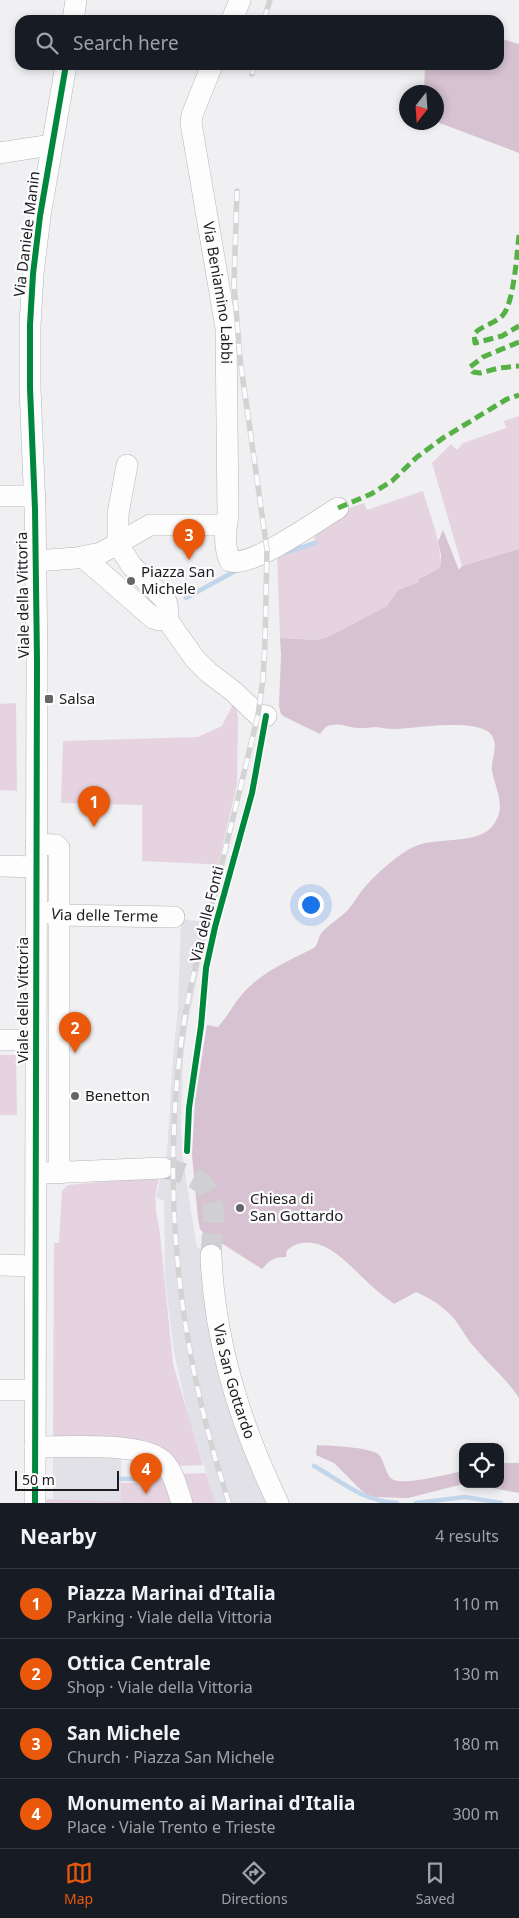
<!DOCTYPE html>
<meta charset="utf-8">
<style>
:root{--surface:#171b24;--page:#242831;--text:#f1f3f6;--muted:#9ea1a6;--line:#363941;--accent:#ea580c}
body{margin:0;font-family:"Noto Sans",sans-serif;background:var(--page);color:var(--text)}
.controls{position:absolute;right:15px;bottom:15px;display:grid;overflow:hidden;border-radius:10px;box-shadow:0 2px 8px #0003}
.controls button{width:45px;height:45px;display:grid;place-items:center;padding:0;border:0;border-bottom:1px solid var(--line);background:var(--surface);color:var(--text);font:25px sans-serif}
.compass{position:absolute;left:399px;top:85px;width:45px;height:45px;border-radius:50%;background:var(--surface);box-shadow:0 2px 8px #0003;rotate:197deg}
.scale{position:absolute;left:15px;bottom:12px;width:104px;box-sizing:border-box;padding-left:5px;border:2px solid #1c1c1d;border-top:0;font-size:14px;line-height:18px;white-space:nowrap;color:#1c1c1d;-webkit-text-stroke:4px #fcfcff;paint-order:stroke}
.you{position:absolute;left:310px;top:904px;width:18px;height:18px;margin:-12px;border:4px solid #fff;border-radius:50%;background:#1a73e8;box-shadow:0 0 0 8px #1a73e833}
.badge{display:grid;place-items:center;width:32px;height:32px;border-radius:50%;background:var(--accent);color:#fff;font-size:16px;font-weight:700}
.pin{position:absolute;translate:-50% -41px;filter:drop-shadow(0 1px 2px #0008)}
.pin::after{content:'';position:absolute;top:26px;width:18px;height:15px;background:inherit;clip-path:polygon(0 0,100% 0,50% 100%)}
.list{margin:0;padding:0;list-style:none}
h2{display:flex;justify-content:space-between;align-items:center;height:65px;margin:0;padding:0 20px;font-size:21px}
h2 small{font-size:16px;font-weight:400;color:var(--muted)}
.list li{display:grid;grid-template-columns:32px 1fr auto;gap:15px;align-items:center;box-sizing:border-box;height:70px;padding:0 20px;border-top:1px solid var(--line)}
.list b{display:block;font-size:19px;white-space:nowrap}
.list p{margin:0;font-size:16px;white-space:nowrap;color:var(--muted)}
.list em{font-size:16px;font-style:normal;color:var(--muted)}
.icon{flex:none;width:28px;height:28px;fill:none;stroke:currentColor;stroke-width:2;stroke-linecap:round;stroke-linejoin:round}
.map{position:relative;flex:none;width:519px;height:1503px;overflow:hidden}
.search{position:absolute;background:var(--surface);box-shadow:0 2px 8px #0003;left:15px;right:15px;top:15px;height:55px;display:flex;align-items:center;gap:12px;box-sizing:border-box;padding:0 18px;border-radius:15px;color:var(--muted);font-size:19px}
.sheet{height:345px;background:var(--surface)}
nav{display:flex;justify-content:space-around;align-items:center;box-sizing:border-box;height:70px;border-top:1px solid var(--line);background:var(--surface);font-size:14px;color:var(--muted)}
nav a{display:grid;justify-items:center;gap:2px}
nav .on{color:var(--accent)}
.map>svg:first-child{display:block}
.built{fill:#e2e1e8}
.green{fill:#e5d4e0}
.forest{fill:#d6c2d1}
.lines{fill:none;stroke-linecap:round;stroke-linejoin:round}
.stream{stroke:#c1d6ea;stroke-width:4.5}
.minor-tunnel{stroke:#d0cfd1;stroke-width:21;stroke-dasharray:21 11;stroke-linecap:butt}
.minor-casing{stroke:#b6b5b7;stroke-width:22}
.minor{stroke:#fdfdfd;stroke-width:21}
.rail-casing{stroke:#d4d3d4;stroke-width:5.5}
.rail{stroke:#fcfcff;stroke-width:4;stroke-dasharray:11;stroke-linecap:butt}
.quiet{stroke:#55b145;stroke-width:5;stroke-dasharray:10 5;stroke-linecap:butt}
.cycleway-casing{stroke:#fcfcff;stroke-width:9}
.cycleway{stroke:#00873e;stroke-width:6}
.poi-dot{fill:#666667;stroke:#fcfcff;stroke-width:2}
.labels{text-anchor:middle;stroke-width:4.5;stroke-linejoin:round;paint-order:stroke}
.street-label{font-size:15px;fill:#1c1c1d;stroke:#fcfcff}
.poi-label{font-size:15px;fill:#1c1c1d;stroke:#fcfcff;text-anchor:start}
</style>
<div class="map">
<svg width="519" height="1503" viewBox="0 0 519 1503">
<rect width="100%" height="100%" fill="#f0eff1"/>
<path class="built" d="M181,920L202,921L211,924L204,945L188,1022L183,1059L181,1126L182,1153L192,1217L197,1248L207,1250L273,1503H216L189,1420L174,1352L165,1278L164,1201L156,1197L167,1153L173,1058L178,1009Z
M53,1457L121,1458V1501L53,1500Z"/>
<path class="green" d="M519,416V549L462,566L432,463L451,444L457,450L463,443L506,428L504,421Z
M423,491C430,516 442,542 440,568L419,579V582L398,590L387,606L328,637L317,640L280,638L277,552L315,542C312,517 346,510 364,503L367,510Z
M235,700L238,718L237,784L218,866L207,864L142,861V805L61,803L63,741L198,737L222,726Z
M16,703L17,791L0,790V704Z
M0,1055H16L17,1115H0Z
M151,1177L159,1180C152,1199 157,1215 160,1234L173,1364L203,1465L177,1466L53,1441L54,1243H59L62,1191L68,1185Z
M206,1473L216,1503H192L183,1474Z
M164,1475L174,1503H40V1499L121,1501V1483H141Z"/>
<path class="forest" d="M499,38L519,44V153L437,122L436,92H424L425,65H499Z
M443,530L459,570L462,566L519,549V1398C506,1378 491,1367 476,1349C469,1342 464,1333 458,1324C448,1309 432,1299 416,1292L394,1304C382,1295 371,1286 361,1276C342,1257 314,1229 287,1250L286,1257C274,1257 270,1260 262,1269L223,1244L212,1242L200,1229L198,1219L192,1155L195,1101L207,1025L218,1027C228,1016 234,1003 244,992C262,972 290,960 314,948C318,944 318,940 320,935C325,927 341,917 348,910C354,903 358,895 364,888C375,875 400,852 416,846C439,836 480,846 494,824C507,805 495,790 492,770C491,760 497,750 494,740C488,715 415,729 395,729C389,729 382,728 376,727C370,727 363,729 357,728C348,727 341,723 331,725C325,726 323,730 320,734L285,717L281,714L279,706L281,655L280,638L317,640L328,637L387,606L398,590L419,582V579L440,568L441,555L438,542Z
M317,1445C330,1446 369,1447 378,1454C385,1460 385,1477 394,1480C406,1485 448,1474 463,1471V1484L408,1498L376,1497L368,1495L361,1490L334,1463L316,1455Z
M500,1463H519V1493L471,1484H500Z"/>
<g class="lines">
<path class="stream" d="M285,553L315,543
M186,598L237,570
M314,1466C343,1482 362,1501 397,1503
M121,1479H141L162,1472
M416,1503L465,1497L501,1503"/>
<path class="minor-tunnel" d="M163,1168C224,1180 214,1204 211,1255"/>
<g class="minor-casing">
<g id="minor">
<path d="M73,20L76,0"/>
<path d="M232,20L240,0"/>
<path id="s1" d="M212,65L192,115L191,123L226,328L228,516C225,530 224,547 230,561C252,568 318,520 338,508"/>
<path d="M0,153L51,145"/>
<path d="M0,496H35"/>
<path d="M83,557L153,618L159,620L166,618L168,611L166,601L132,566L118,545V514L127,465"/>
<path d="M35,561L76,558L101,553L150,525H225"/>
<path d="M166,618L195,659L208,672L233,691L258,715L266,716"/>
<path d="M36,844L56,845L59,848V1173"/>
<path d="M0,866L36,867"/>
<path id="s2" d="M45,912L59,915L174,917"/>
<path d="M0,1040H36"/>
<path d="M46,1173L163,1168"/>
<path id="s3" d="M211,1255C214,1341 241,1426 278,1503"/>
<path d="M0,1265L35,1266"/>
<path d="M0,1390H35"/>
<path d="M35,1447C64,1447 139,1442 160,1459C173,1468 177,1489 182,1503"/>
<path d="M35,1503L37,661L35,509L30,388V325L33,274L40,216L66,65"/>
</g>
</g>
<use href="#minor" class="minor"/>
<g class="rail-casing">
<path id="rail" d="M264,20L270,0
M252,74L254,65
M229,1503C178,1347 160,1193 183,1029C189,987 201,945 212,904C227,841 243,778 258,715L263,679L265,643L267,550L240,359L234,284L237,191"/>
</g>
<use href="#rail" class="rail"/>
<path class="quiet" d="M519,235C517,253 514,302 503,315C495,324 482,325 474,334L475,343L502,336L519,326
M519,342L483,357L470,367L473,372L480,373L499,368L519,366
M338,508L371,494L392,481L417,457L443,438L507,399L519,395"/>
<g class="cycleway-casing">
<path id="cycleway" d="M187,1151L189,1108L201,1026L206,968L215,927L252,793L266,716
M35,1503L37,661L35,509L30,388V325L33,274L40,216L66,65"/>
</g>
<use href="#cycleway" class="cycleway"/>
</g>
<g class="poi-dot">
<circle cx="131" cy="581" r="5"/>
<rect x="44" y="694" width="10" height="10" rx="2.5"/>
<circle cx="75" cy="1096" r="5"/>
<circle cx="240" cy="1208" r="5"/>
</g>
<g class="labels">
<g class="street-label">
<text transform="translate(27 234) rotate(-83)" y="5">Via Daniele Manin</text>
<text dy="5" stroke="none"><textPath href="#s1" startOffset="234">Via Beniamino Labbi</textPath></text>
<text transform="translate(23 595) rotate(-91)" y="5">Viale della Vittoria</text>
<text transform="translate(207 914) rotate(-76)" y="5">Via delle Fonti</text>
<text dy="5" stroke="none"><textPath href="#s2" startOffset="60">Via delle Terme</textPath></text>
<text transform="translate(23 1000) rotate(-90)" y="5">Viale della Vittoria</text>
<text dy="5" stroke="none"><textPath href="#s3" startOffset="129">Via San Gottardo</textPath></text>
</g>
<g class="poi-label">
<text x="141" y="577">Piazza San<tspan x="141" dy="17">Michele</tspan></text>
<text x="59" y="704">Salsa</text>
<text x="85" y="1101">Benetton</text>
<text x="250" y="1204">Chiesa di<tspan x="250" dy="17">San Gottardo</tspan></text>
</g>
</g>
</svg>
<div class="controls">
<button><svg class="icon" aria-label="locate" viewBox="0 0 24 24"><circle cx="12" cy="12" r="6"/><path d="M12 2v4M12 18v4M2 12h4M18 12h4"/></svg></button>
</div>
<svg class="compass" viewBox="-18 -18 36 36"><path d="M0-13l5 13h-10z" fill="#e53935"/><path d="M0 13l5-13h-10z" fill="#9ea1a6"/></svg>
<div class="scale">50 m</div>
<div class="you"></div>
<div class="pin badge" style="left:94px;top:827px">1</div>
<div class="pin badge" style="left:75px;top:1053px">2</div>
<div class="pin badge" style="left:189px;top:560px">3</div>
<div class="pin badge" style="left:146px;top:1494px">4</div>
<div class="search"><svg class="icon" aria-label="search" viewBox="0 0 24 24"><circle cx="10" cy="10" r="6"/><path d="M15 15l6 6"/></svg>Search here</div>
</div>
<section class="sheet">
<h2>Nearby<small>4 results</small></h2>
<ul class="list">
<li><span class="badge">1</span><div><b>Piazza Marinai d'Italia</b><p>Parking · Viale della Vittoria</p></div><em>110 m</em></li>
<li><span class="badge">2</span><div><b>Ottica Centrale</b><p>Shop · Viale della Vittoria</p></div><em>130 m</em></li>
<li><span class="badge">3</span><div><b>San Michele</b><p>Church · Piazza San Michele</p></div><em>180 m</em></li>
<li><span class="badge">4</span><div><b>Monumento ai Marinai d'Italia</b><p>Place · Viale Trento e Trieste</p></div><em>300 m</em></li>
</ul>
</section>
<nav>
<a class="on"><svg class="icon" aria-label="map" viewBox="0 0 24 24"><path d="M3 6l6-2 6 2 6-2v14l-6 2-6-2-6 2zM9 4v14M15 6v14"/></svg>Map</a>
<a><svg class="icon" aria-label="directions" viewBox="0 0 24 24"><path d="M12 3l9 9-9 9-9-9zM9 14v-3h6M13 9l2 2-2 2"/></svg>Directions</a>
<a><svg class="icon" aria-label="saved" viewBox="0 0 24 24"><path d="M7 4h10v16l-5-4-5 4z"/></svg>Saved</a>
</nav>
